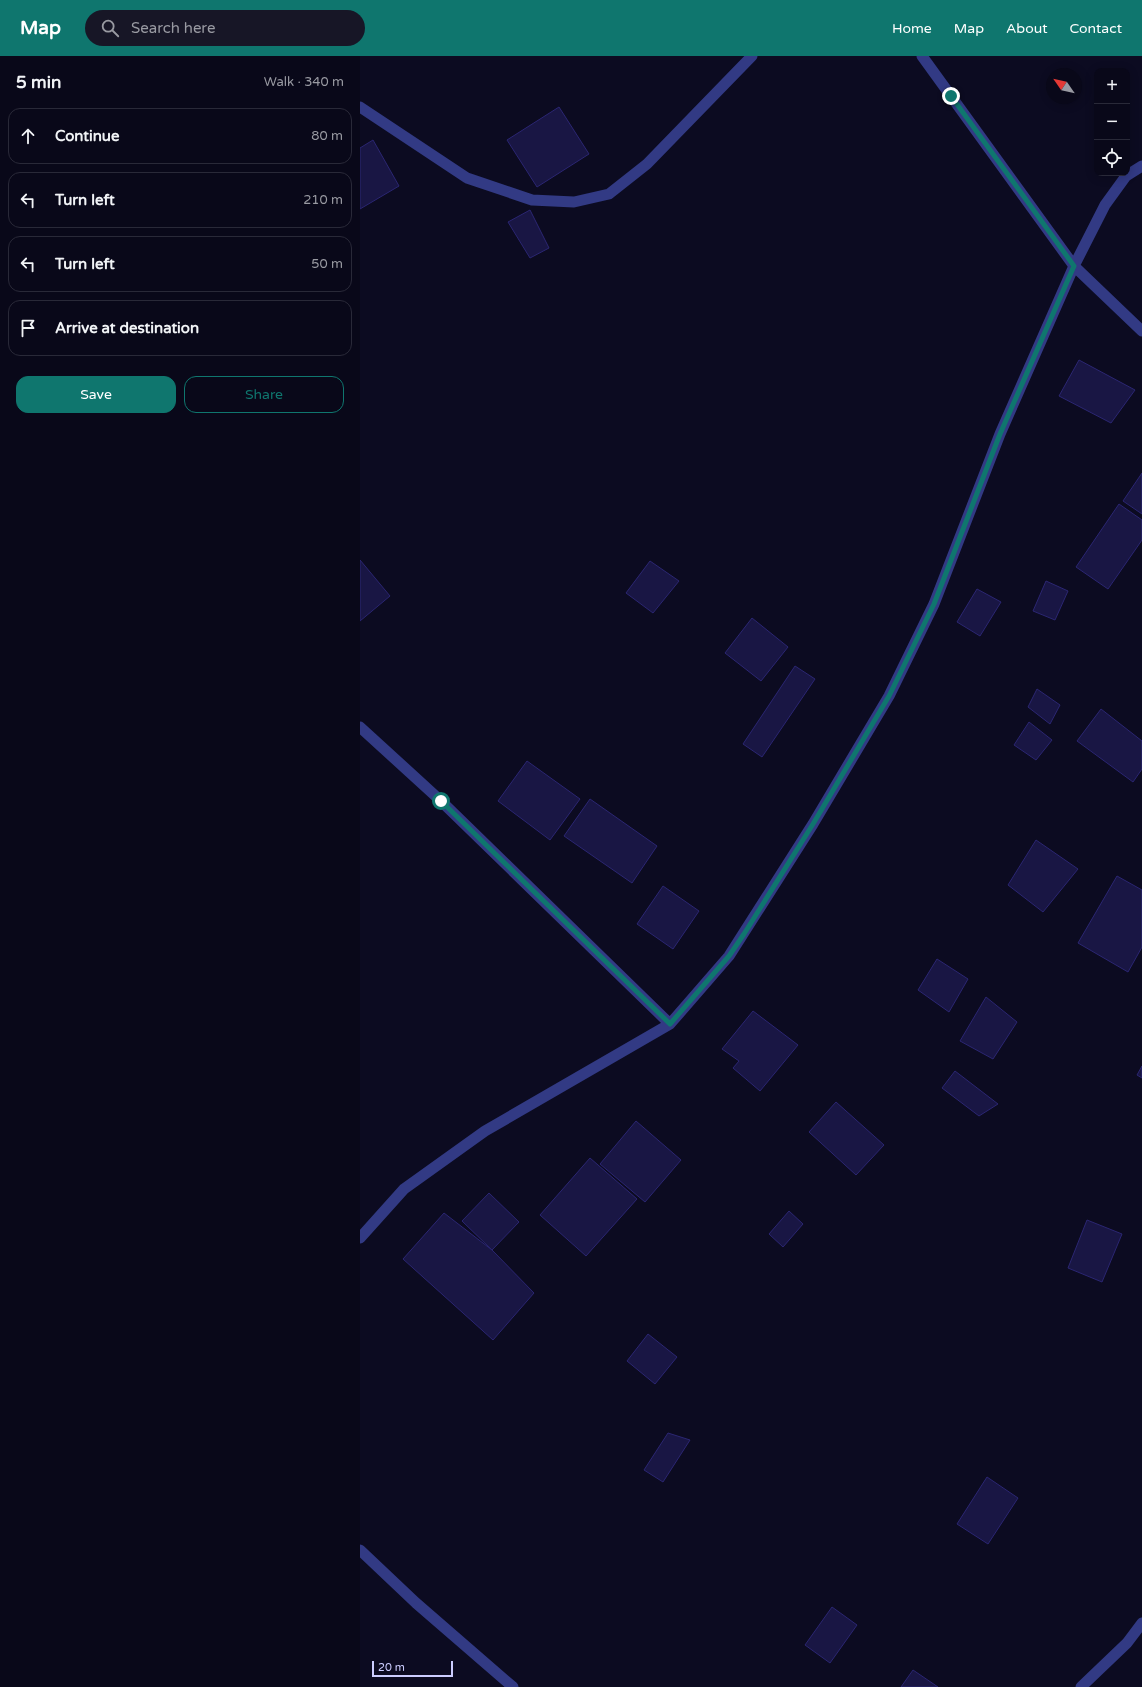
<!DOCTYPE html>
<meta charset="utf-8">
<style>
:root{--surface:#090819;--page:#171626;--text:#f1f3f6;--muted:#999aa2;--line:#292938;--accent:#0f766e}
body{margin:0;font-family:"Varela Round",sans-serif;background:var(--page);color:var(--text)}
.controls{position:absolute;right:12px;top:12px;display:grid;overflow:hidden;border-radius:8px;box-shadow:0 2px 10px #0003}
.controls button{width:36px;height:36px;display:grid;place-items:center;padding:0;border:0;border-bottom:1px solid var(--line);background:var(--surface);color:var(--text);font:20px sans-serif}
.compass{position:absolute;left:686px;top:12px;width:36px;height:36px;border-radius:50%;background:var(--surface);box-shadow:0 2px 10px #0003;rotate:304deg}
.scale{position:absolute;left:12px;bottom:10px;width:81px;box-sizing:border-box;padding-left:4px;border:2px solid #cccdff;border-top:0;font-size:11px;line-height:14px;white-space:nowrap;color:#cccdff;-webkit-text-stroke:3px #0c0b21;paint-order:stroke}
.stop{position:absolute;width:12px;height:12px;margin:-9px;border:3px solid #0f766e;border-radius:50%;background:#fff}
.stop.end{background:#0f766e;border-color:#fff;box-shadow:0 1px 4px #0008}
.list{margin:0;padding:0;list-style:none}
h2{display:flex;justify-content:space-between;align-items:center;height:52px;margin:0;padding:0 16px;font-size:17px}
h2 small{font-size:13px;font-weight:400;color:var(--muted)}
.list li{display:grid;grid-template-columns:26px 1fr auto;gap:12px;align-items:center;box-sizing:border-box;height:56px;margin:0 8px 8px;padding:0 8px;border:1px solid var(--line);border-radius:12px}
.list b{display:block;font-size:15px;white-space:nowrap}
.list em{font-size:13px;font-style:normal;color:var(--muted)}
.actions{display:flex;gap:8px;padding:12px 16px}
.actions a{flex:1;padding:9px 0;border:1px solid var(--accent);border-radius:12px;text-align:center;font-size:14px;color:var(--accent)}
.actions .main{background:var(--accent);color:#fff}
.icon{flex:none;width:22px;height:22px;fill:none;stroke:currentColor;stroke-width:2;stroke-linecap:round;stroke-linejoin:round}
.map{position:relative;flex:none;width:782px;height:1631px;overflow:hidden}
header{display:flex;align-items:center;gap:24px;box-sizing:border-box;height:56px;padding:0 20px;background:var(--accent);color:#fff}
header strong{font-size:19px}
nav{display:flex;gap:22px;margin-inline-start:auto;font-size:14px}
.search{width:280px;height:36px;background:var(--page);display:flex;align-items:center;gap:10px;box-sizing:border-box;padding:0 14px;border-radius:22px;color:var(--muted);font-size:15px}
main{display:flex}
aside{flex:1;background:var(--surface)}
.map>svg:first-child{display:block}
.building{fill:#191644;stroke:#2b2672}
.lines{fill:none;stroke-linecap:round;stroke-linejoin:round}
.minor{stroke:#323a84;stroke-width:11}
.route{stroke:#0f766e;stroke-width:5}
</style>
<header>
<strong>Map</strong>
<div class="search"><svg class="icon" aria-label="search" viewBox="0 0 24 24"><circle cx="10" cy="10" r="6"/><path d="M15 15l6 6"/></svg>Search here</div>
<nav><a>Home</a><a>Map</a><a>About</a><a>Contact</a></nav>
</header>
<main>
<aside>
<h2>5 min<small>Walk · 340 m</small></h2>
<ul class="list">
<li><svg class="icon" aria-label="ahead" viewBox="0 0 24 24"><path d="M12 20V5M6 11l6-6 6 6"/></svg><div><b>Continue</b></div><em>80 m</em></li>
<li><svg class="icon" aria-label="left" viewBox="0 0 24 24"><path d="M17 20v-9H6M10 6l-5 5 5 5"/></svg><div><b>Turn left</b></div><em>210 m</em></li>
<li><svg class="icon" aria-label="left" viewBox="0 0 24 24"><path d="M17 20v-9H6M10 6l-5 5 5 5"/></svg><div><b>Turn left</b></div><em>50 m</em></li>
<li><svg class="icon" aria-label="arrive" viewBox="0 0 24 24"><path d="M6 21V4h12l-3 4 3 4H6"/></svg><div><b>Arrive at destination</b></div></li>
</ul>
<div class="actions"><a class="main">Save</a><a>Share</a></div>
</aside>
<div class="map">
<svg width="782" height="1631" viewBox="0 0 782 1631">
<rect width="100%" height="100%" fill="#0c0b21"/>
<path class="building" d="M199,51L229,98L177,131L147,84Z
M13,84L39,130L0,153V92Z
M170,154L189,192L170,202L148,166Z
M719,304L775,334L751,367L699,340Z
M782,417V458L763,445Z
M759,448L782,464V484L748,533L716,511Z
M0,504L30,540L0,565Z
M290,505L319,525L293,557L266,537Z
M686,525L708,535L695,564L673,555Z
M617,533L641,546L620,580L597,566Z
M392,562L428,591L401,625L365,597Z
M435,610L455,623L402,701L383,688Z
M677,633L700,649L690,668L668,651Z
M741,653L782,685V713L773,726L717,685Z
M669,666L692,684L676,704L654,689Z
M167,705L220,743L190,784L138,745Z
M230,743L297,790L272,827L204,780Z
M676,784L718,813L683,856L648,829Z
M757,820L782,834V891L768,916L718,887Z
M303,830L339,855L313,893L277,868Z
M577,903L608,923L589,956L558,934Z
M626,941L657,966L633,1003L600,985Z
M393,955L438,989L400,1035L373,1012L379,1005L362,993Z
M782,1010V1022L777,1019Z
M595,1015L638,1048L619,1060L582,1032Z
M476,1046L524,1089L496,1119L449,1076Z
M276,1065L321,1104L285,1146L240,1108Z
M230,1102L277,1143L226,1200L180,1159Z
M129,1137L159,1166L132,1194L102,1165Z
M429,1155L443,1168L423,1191L409,1178Z
M84,1157L132,1194L174,1237L133,1284L43,1203Z
M727,1164L762,1178L742,1226L708,1212Z
M288,1278L317,1301L295,1328L267,1305Z
M308,1377L330,1384L303,1426L284,1414Z
M627,1421L658,1442L628,1488L597,1468Z
M472,1551L497,1569L470,1607L445,1589Z
M553,1614L578,1631H541Z"/>
<g class="lines">
<path class="minor" d="M562,0L714,210L782,275
M0,51L107,122L172,144L214,146L249,138L287,108L392,0
M0,671L81,745L310,968
M0,1182L44,1133L125,1075L310,968L369,900L453,768L529,640L574,548L640,378L714,210L745,149L766,120L782,110
M0,1494L56,1547L153,1631
M721,1631L767,1587L782,1567"/>
</g>
<g class="lines">
<path class="route" d="M81,745L310,968L369,900L384,878L453,768L529,640L574,548L640,378L714,210L591,40"/>
</g>
</svg>
<div class="controls">
<button>+</button>
<button>−</button>
<button><svg class="icon" aria-label="locate" viewBox="0 0 24 24"><circle cx="12" cy="12" r="6"/><path d="M12 2v4M12 18v4M2 12h4M18 12h4"/></svg></button>
</div>
<svg class="compass" viewBox="-18 -18 36 36"><path d="M0-13l5 13h-10z" fill="#e53935"/><path d="M0 13l5-13h-10z" fill="#999aa2"/></svg>
<div class="scale">20 m</div>
<div class="stop" style="left:81px;top:745px"></div>
<div class="stop end" style="left:591px;top:40px"></div>
</div>
</main>
